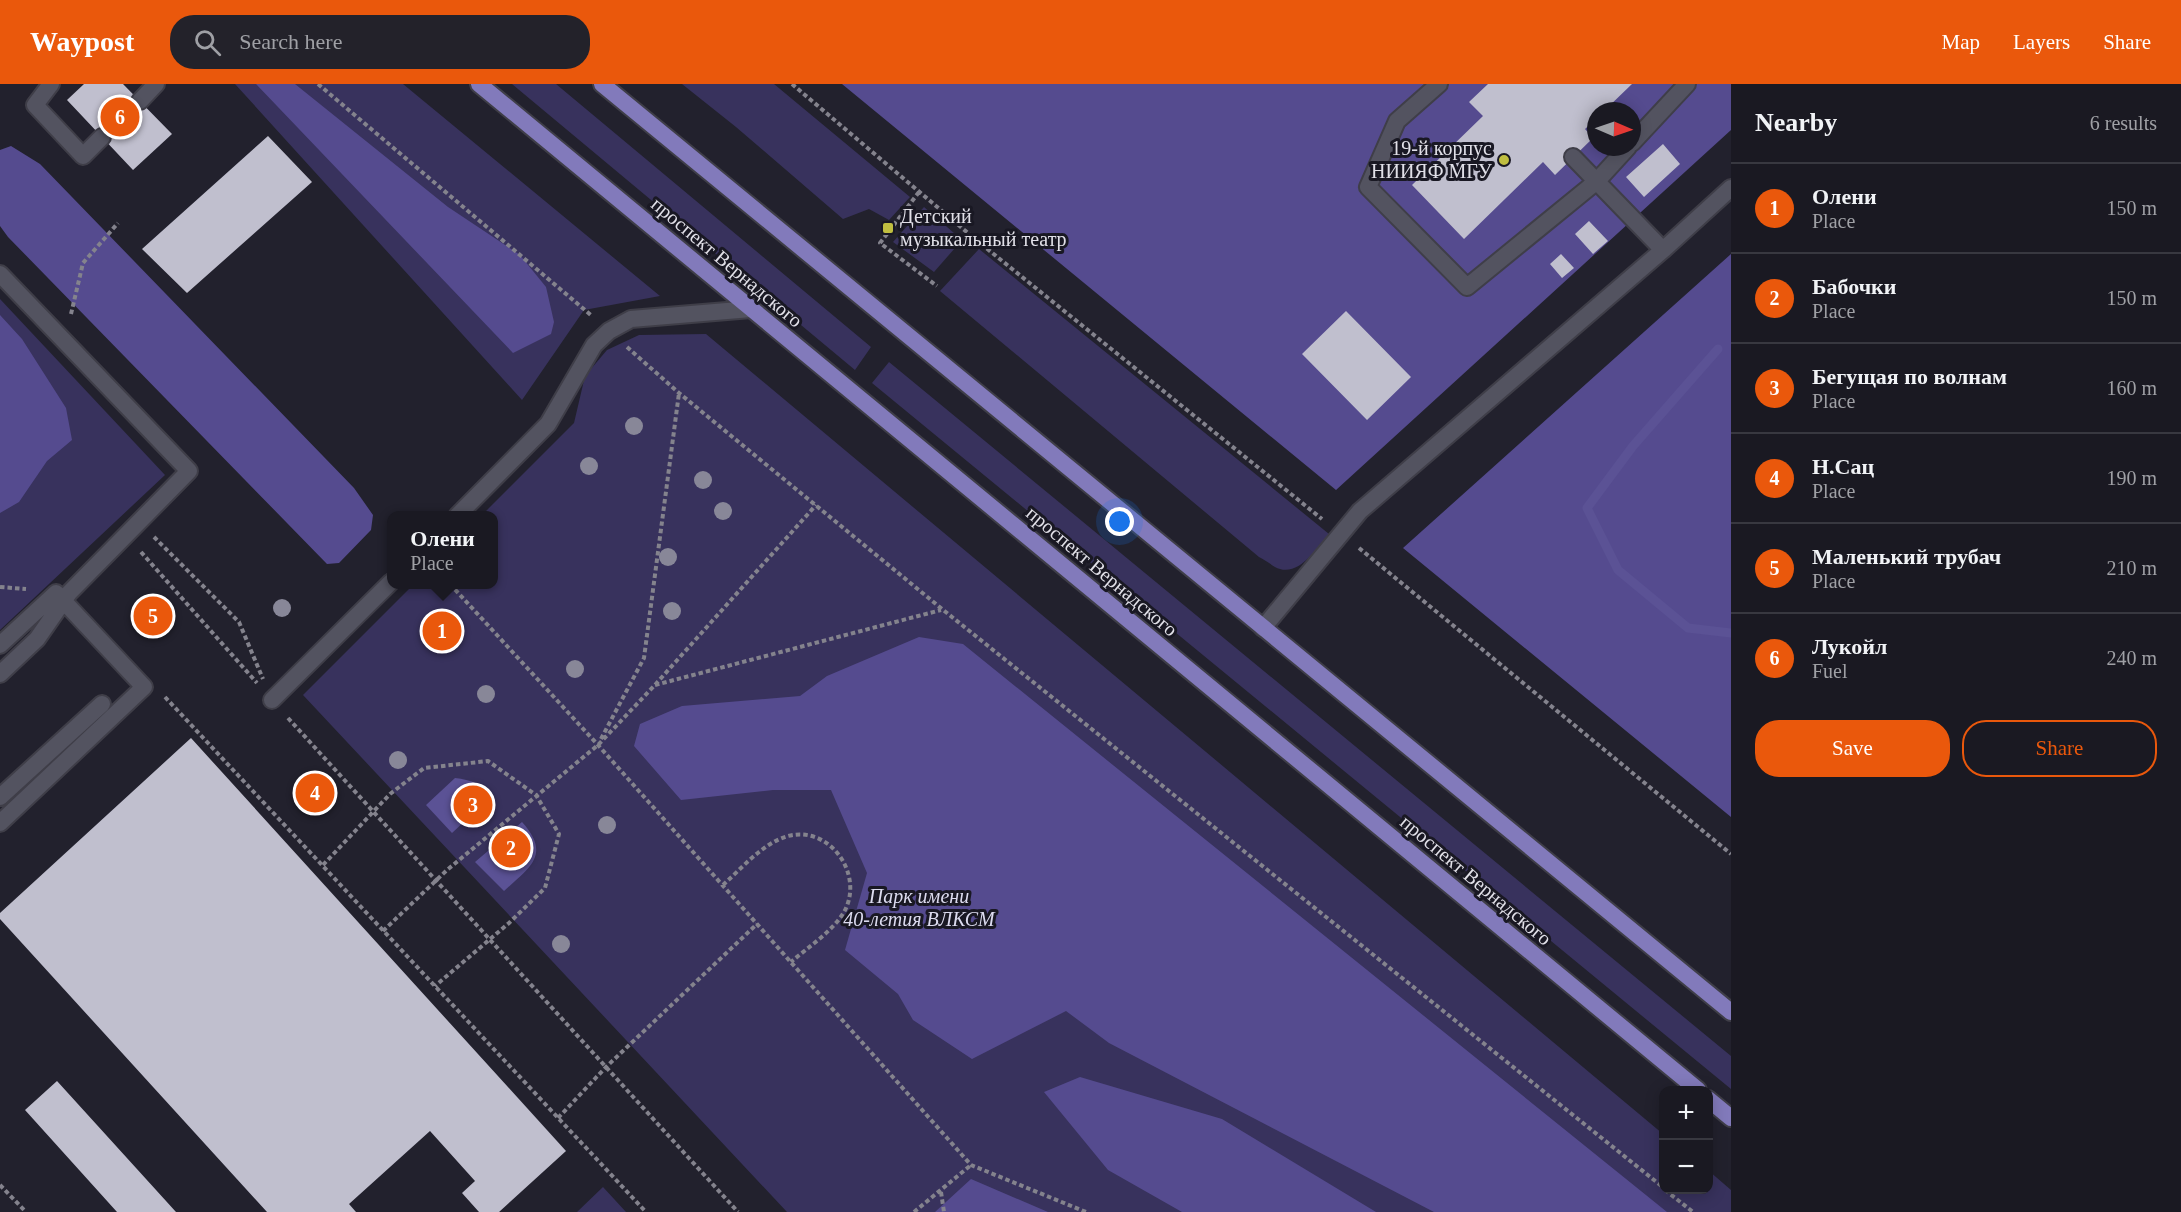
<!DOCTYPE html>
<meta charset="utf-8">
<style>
:root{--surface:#1a1922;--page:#23222a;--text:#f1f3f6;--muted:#9fa0a5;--line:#383840;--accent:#ea580c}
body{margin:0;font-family:"Times New Roman",serif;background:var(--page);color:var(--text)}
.controls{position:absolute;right:18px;bottom:18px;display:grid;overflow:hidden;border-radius:12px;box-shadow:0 3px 15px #0003}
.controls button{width:54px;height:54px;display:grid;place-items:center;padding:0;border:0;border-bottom:2px solid var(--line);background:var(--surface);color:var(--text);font:30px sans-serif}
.compass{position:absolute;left:1587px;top:18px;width:54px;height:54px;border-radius:50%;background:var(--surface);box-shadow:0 3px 15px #0003;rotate:92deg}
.you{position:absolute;left:1120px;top:438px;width:21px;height:21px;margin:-15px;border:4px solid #fff;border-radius:50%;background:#1a73e8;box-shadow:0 0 0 9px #1a73e833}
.badge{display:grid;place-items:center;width:39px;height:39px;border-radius:50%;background:var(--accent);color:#fff;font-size:20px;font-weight:700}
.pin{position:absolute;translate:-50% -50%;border:3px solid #fff;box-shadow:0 2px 6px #0006}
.popup{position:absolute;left:387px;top:427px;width:111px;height:78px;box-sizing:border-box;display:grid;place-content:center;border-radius:12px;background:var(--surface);filter:drop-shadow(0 2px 4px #0005);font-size:20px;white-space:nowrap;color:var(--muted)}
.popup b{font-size:22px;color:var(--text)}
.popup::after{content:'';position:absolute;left:50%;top:100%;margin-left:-12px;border:12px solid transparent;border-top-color:var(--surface)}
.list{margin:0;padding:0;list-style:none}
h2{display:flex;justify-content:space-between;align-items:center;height:78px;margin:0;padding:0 24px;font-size:26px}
h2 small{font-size:20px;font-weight:400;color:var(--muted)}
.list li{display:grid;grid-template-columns:39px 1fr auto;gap:18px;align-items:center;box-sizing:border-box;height:90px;padding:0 24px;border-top:2px solid var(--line)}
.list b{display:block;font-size:22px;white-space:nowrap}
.list p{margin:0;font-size:20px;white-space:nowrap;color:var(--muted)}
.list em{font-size:20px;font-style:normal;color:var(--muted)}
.actions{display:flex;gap:12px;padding:18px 24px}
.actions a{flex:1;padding:14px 0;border:2px solid var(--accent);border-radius:24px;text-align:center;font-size:21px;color:var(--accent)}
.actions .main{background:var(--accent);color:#fff}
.icon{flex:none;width:33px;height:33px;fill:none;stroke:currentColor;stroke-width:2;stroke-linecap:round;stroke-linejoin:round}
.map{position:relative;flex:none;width:1731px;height:1128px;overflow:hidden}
header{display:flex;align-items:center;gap:36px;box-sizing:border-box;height:84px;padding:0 30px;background:var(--accent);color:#fff}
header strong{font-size:28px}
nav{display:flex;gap:33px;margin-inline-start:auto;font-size:21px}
.search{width:420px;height:54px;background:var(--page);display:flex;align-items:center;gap:15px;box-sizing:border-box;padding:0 21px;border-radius:24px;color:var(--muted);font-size:22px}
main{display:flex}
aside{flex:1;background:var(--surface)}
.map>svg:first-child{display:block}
.green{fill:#38325d}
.forest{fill:#554b8f;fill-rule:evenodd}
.water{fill:#5b5295}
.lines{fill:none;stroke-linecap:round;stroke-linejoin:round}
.stream{stroke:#5b5295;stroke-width:9}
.building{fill:#c0bfce}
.service-casing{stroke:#3f3e48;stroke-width:20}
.primary-casing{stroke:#3f3e48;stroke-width:20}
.path{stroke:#84838d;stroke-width:4;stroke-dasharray:4.5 3;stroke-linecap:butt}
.service{stroke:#535360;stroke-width:16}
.primary{stroke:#827abb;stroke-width:16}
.tree{fill:#888798}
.poi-dot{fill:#c0be40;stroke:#191823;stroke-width:2}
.labels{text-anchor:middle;stroke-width:6;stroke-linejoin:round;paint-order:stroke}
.poi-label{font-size:20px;fill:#e1e0e8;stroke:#191823;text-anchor:end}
.street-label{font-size:20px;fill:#e1e0e8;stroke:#191823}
.park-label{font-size:20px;font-style:italic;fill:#dcdbef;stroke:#191823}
</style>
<header>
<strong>Waypost</strong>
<div class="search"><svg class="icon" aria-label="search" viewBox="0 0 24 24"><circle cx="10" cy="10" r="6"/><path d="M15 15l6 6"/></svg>Search here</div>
<nav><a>Map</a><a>Layers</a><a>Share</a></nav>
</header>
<main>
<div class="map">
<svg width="1731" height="1128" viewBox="0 0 1731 1128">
<rect width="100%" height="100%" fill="#22212d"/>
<path class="green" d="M235,0H403L660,212L584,226L522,316Z
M512,0H556L871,263L855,286Z
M682,0H774L910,113L889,136L869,125L843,135L736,43Z
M924,123L962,156L934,188L893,158Z
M979,165L1329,450C1318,463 1300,491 1280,485C1273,483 1266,476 1259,473L940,207Z
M0,215L165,391L0,546Z
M706,250L1663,1050L1664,1106H1708L1709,1087L1731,1106V1128H787L303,611L413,501L493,500V432L482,431L574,339L585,292L607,266L639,251Z
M889,278L1731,972V1005L872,299Z
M603,1103L626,1128H577Z"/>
<path class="forest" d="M256,0H295L448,123L520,171L546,203L554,238L551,250L513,269Z
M842,0H1731V46L1336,406ZM1596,27H1632V63H1596Z
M11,62L40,80L354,404L373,431L371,446L339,479L327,480L8,153L0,142V66Z
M1731,170V733L1403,464Z
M0,231L22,255L66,324L72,356L47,377L19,418L0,429Z
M919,553L963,560L984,577L1667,1128H1434L1109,959L1066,927L972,975L913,936L898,910L845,866L867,789L831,706H773L681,716L634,662L640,640L682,622L800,612L827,592Z
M1080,993L1222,1035L1376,1128H1182L1108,1086L1044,1008Z
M971,1095L1048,1128H935Z"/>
<path class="water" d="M455,694C471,696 482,700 493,711L452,749L426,721Z
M522,738C552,771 529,784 504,807L475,778Z"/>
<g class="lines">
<path class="stream" d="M1718,265L1633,362L1587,424L1618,486L1688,544L1731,549"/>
</g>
<path class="building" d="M84,0H123L172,50L133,86L67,16Z
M1488,0H1632L1604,27H1596V35L1585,45L1593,54L1555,91L1543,78L1464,155L1412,101L1483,32L1469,18Z
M268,52L312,98L187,209L142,165Z
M1663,60L1680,80L1644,113L1626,93Z
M1589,137L1608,157L1593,170L1575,150Z
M1561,170L1574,184L1562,194L1550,180Z
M1346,227L1411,293L1367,336L1302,270Z
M191,654L566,1067L499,1128H479L462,1109L475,1097L430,1047L349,1120L356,1128H267L0,835V829Z
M57,997L176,1128H117L25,1026Z"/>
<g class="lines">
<g class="service-casing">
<path id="service" d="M51,0L35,21L83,72L102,53
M1439,0L1397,37L1368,103L1467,203L1597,97L1628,63
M140,17L156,0
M1632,59L1687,0
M1573,73L1663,166
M0,190L189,387L69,509L37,555L0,590
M457,432L548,340L594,261L609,247L631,235L751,225
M1263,544L1360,427L1663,166L1731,104
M0,561L56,509L144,603L0,739
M272,616L391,498
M0,713L102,620"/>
</g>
<g class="primary-casing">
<path id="primary" d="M479,0L1698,1006
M602,0L1731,928
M1708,1015L1731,1034"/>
</g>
<path class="path" d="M318,0L592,232
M792,0L975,155L1322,435
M919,108L880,159L937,202
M71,230L83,179L118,139
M627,263L679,309L942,525L1664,1104
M154,453L239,538L263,595
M1359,464L1731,770
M141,468L257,599
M450,500L598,661L971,1081L1086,1128
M0,503L26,505
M655,601L941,526
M165,613L646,1128
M288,634L738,1128
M601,655L644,574L679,309
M323,781L390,710L424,684L488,677L536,711L559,750L545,804L509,839L435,902
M723,801C742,784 763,759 788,752C830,741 865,791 844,828C832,848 808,863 791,878
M383,847L447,786L598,661L654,602L816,421
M558,1034L606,983L757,840
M0,1101L26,1128
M1665,1106L1693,1128
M941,1108L944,1128
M914,1128L971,1081"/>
<use href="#service" class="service"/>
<use href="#primary" class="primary"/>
</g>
<g class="tree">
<circle cx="634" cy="342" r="9"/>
<circle cx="589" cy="382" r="9"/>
<circle cx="703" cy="396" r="9"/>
<circle cx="723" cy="427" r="9"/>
<circle cx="668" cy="473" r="9"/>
<circle cx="282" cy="524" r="9"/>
<circle cx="672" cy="527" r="9"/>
<circle cx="575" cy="585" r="9"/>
<circle cx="486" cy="610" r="9"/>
<circle cx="398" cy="676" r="9"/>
<circle cx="607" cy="741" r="9"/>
<circle cx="561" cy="860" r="9"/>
</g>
<g class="poi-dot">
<circle cx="1504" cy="76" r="6"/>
<rect x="882" y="138" width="12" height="12" rx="3"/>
</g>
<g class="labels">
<g class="poi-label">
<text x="1492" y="71">19-й корпус<tspan x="1492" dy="23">НИИЯФ МГУ</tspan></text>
<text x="900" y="139" text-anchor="start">Детский<tspan x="900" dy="23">музыкальный театр</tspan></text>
</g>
<g class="street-label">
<text transform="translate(727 178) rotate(40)" y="7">проспект Вернадского</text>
<text transform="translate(1102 487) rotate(40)" y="7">проспект Вернадского</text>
<text transform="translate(1476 796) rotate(40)" y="7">проспект Вернадского</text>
</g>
<g class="park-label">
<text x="919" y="819">Парк имени<tspan x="919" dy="23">40-летия ВЛКСМ</tspan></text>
</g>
</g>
</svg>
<div class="controls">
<button>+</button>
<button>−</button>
</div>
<svg class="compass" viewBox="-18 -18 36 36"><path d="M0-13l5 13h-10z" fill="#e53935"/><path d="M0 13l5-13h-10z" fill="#9fa0a5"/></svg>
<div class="you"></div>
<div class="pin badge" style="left:442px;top:547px">1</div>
<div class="popup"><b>Олени</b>Place</div>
<div class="pin badge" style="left:511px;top:764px">2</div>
<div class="pin badge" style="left:473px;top:721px">3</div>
<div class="pin badge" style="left:315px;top:709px">4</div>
<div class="pin badge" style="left:153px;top:532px">5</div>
<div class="pin badge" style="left:120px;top:33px">6</div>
</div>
<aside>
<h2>Nearby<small>6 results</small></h2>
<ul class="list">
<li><span class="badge">1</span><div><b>Олени</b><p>Place</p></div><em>150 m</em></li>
<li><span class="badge">2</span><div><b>Бабочки</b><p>Place</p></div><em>150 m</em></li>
<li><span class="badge">3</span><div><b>Бегущая по волнам</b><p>Place</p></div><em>160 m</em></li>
<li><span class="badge">4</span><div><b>Н.Сац</b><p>Place</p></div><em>190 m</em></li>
<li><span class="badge">5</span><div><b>Маленький трубач</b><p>Place</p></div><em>210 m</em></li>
<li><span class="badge">6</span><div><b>Лукойл</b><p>Fuel</p></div><em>240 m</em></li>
</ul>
<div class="actions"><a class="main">Save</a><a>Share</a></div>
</aside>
</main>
